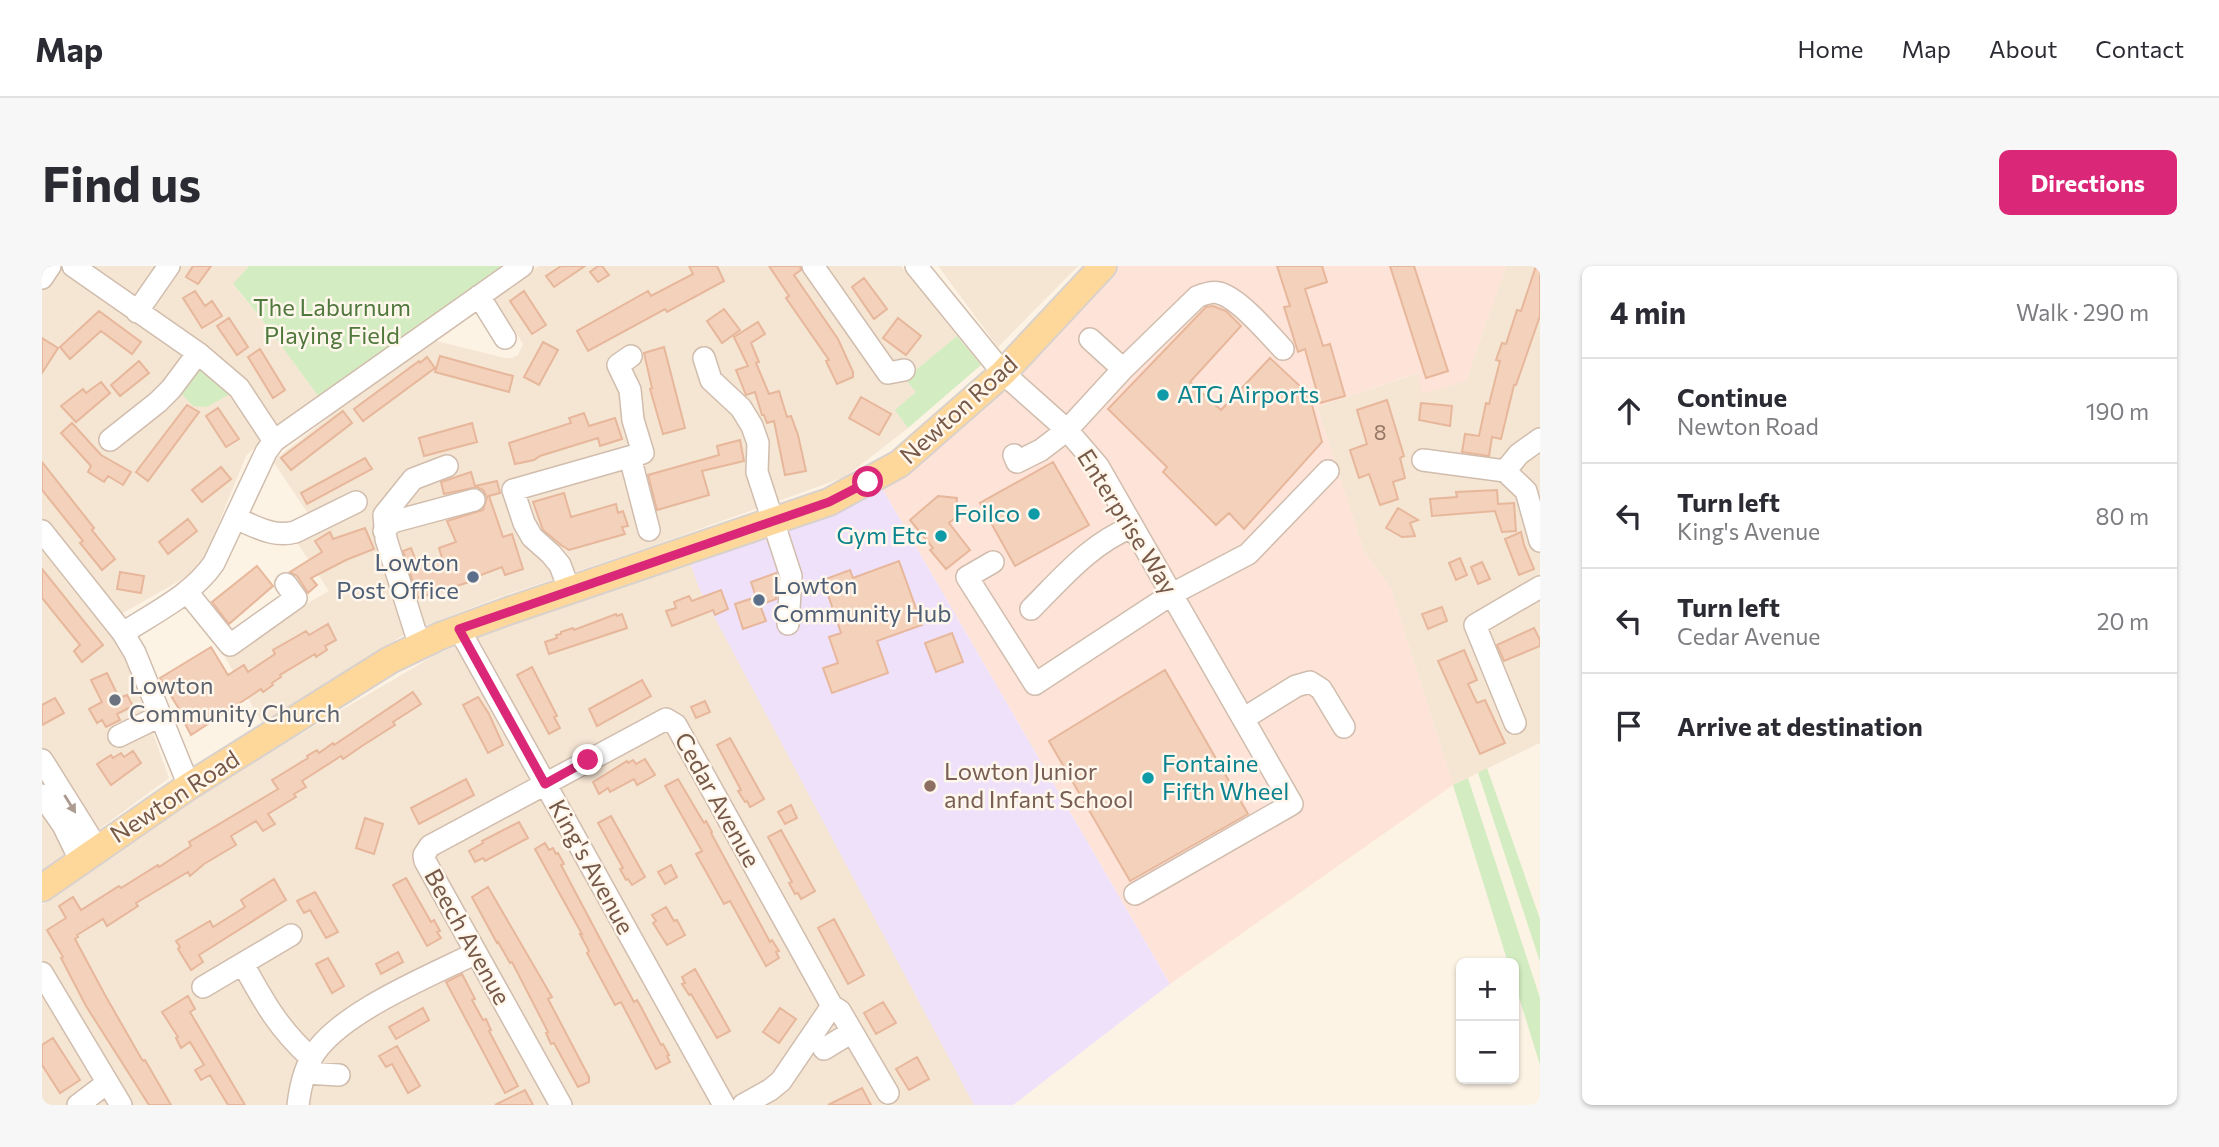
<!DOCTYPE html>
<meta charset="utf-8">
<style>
:root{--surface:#fff;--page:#f7f7f7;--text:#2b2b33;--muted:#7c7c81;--line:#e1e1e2;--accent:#db2777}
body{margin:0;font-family:Commissioner,sans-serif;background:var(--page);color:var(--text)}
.controls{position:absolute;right:21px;bottom:21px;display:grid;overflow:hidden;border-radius:10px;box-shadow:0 2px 5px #0004}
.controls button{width:63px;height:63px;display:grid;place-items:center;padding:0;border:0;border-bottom:2px solid var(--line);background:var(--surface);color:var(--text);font:35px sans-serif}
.stop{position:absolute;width:21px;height:21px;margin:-16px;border:5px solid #db2777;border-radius:50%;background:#fff}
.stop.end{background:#db2777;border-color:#fff;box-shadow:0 2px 7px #0008}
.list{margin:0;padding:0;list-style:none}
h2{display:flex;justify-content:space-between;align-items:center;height:91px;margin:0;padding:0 28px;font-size:30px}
h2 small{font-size:23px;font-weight:400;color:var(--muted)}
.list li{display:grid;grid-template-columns:46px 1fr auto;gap:21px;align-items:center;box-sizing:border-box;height:105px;padding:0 28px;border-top:2px solid var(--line)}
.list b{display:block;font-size:26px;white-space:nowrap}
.list p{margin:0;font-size:23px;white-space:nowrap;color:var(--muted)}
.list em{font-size:23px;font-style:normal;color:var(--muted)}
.icon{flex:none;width:38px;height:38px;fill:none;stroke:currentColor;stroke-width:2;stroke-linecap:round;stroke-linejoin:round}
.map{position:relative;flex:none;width:1498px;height:839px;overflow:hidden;border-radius:10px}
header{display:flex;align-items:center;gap:42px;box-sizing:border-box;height:98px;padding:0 35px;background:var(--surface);border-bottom:2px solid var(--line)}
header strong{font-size:33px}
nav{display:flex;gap:38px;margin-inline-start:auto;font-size:24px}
.intro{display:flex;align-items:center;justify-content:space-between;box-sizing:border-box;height:168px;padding:0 42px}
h1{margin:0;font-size:49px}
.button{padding:18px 32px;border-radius:10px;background:var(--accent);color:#fff;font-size:24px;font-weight:700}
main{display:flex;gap:42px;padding:0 42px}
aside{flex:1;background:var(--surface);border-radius:10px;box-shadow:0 2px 5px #0004}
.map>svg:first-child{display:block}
.residential{fill:#f5e5d3}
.commercial{fill:#fee3d8}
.education{fill:#f0e1fa}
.green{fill:#d4ecc2}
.building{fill:#f4d1bb;stroke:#e7b79b;stroke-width:2}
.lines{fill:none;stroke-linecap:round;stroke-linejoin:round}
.minor-casing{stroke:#d1bdad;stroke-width:24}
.major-casing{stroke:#d9d1cc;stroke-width:30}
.minor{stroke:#fff;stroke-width:21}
.major{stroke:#fed89b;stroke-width:26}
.oneway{fill:#ad9b92}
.route{stroke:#db2777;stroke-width:9}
.culture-dot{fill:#0f9aa8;stroke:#fff7ec;stroke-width:2.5}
.service-dot{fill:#5c6f8a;stroke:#fff7ec;stroke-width:2.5}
.worship-dot{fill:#6b7280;stroke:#fff7ec;stroke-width:2.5}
.education-dot{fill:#8d6e63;stroke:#fff7ec;stroke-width:2.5}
.labels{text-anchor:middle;stroke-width:5;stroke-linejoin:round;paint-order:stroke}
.number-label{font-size:21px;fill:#967766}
.park-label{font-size:24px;fill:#4f783d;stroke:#fff7ec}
.culture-label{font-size:24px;fill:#0d838f;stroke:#fff7ec;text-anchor:start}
.street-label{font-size:24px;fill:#775949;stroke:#fff7ec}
.service-label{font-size:24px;fill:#4e5e75;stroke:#fff7ec;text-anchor:end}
.worship-label{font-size:24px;fill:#5b616d;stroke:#fff7ec;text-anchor:start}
.education-label{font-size:24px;fill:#785e54;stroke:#fff7ec;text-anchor:start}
</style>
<header>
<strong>Map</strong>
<nav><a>Home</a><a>Map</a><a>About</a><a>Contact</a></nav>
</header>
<div class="intro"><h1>Find us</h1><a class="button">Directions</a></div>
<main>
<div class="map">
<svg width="1498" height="839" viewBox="0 0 1498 839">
<rect width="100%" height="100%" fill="#fdf3e5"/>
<path class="residential" d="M0,0H207L191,19L215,47L277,131L239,157L204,190L158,303L67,355L86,398L127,512L0,605Z
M497,0H859L915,70L863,113L874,126L854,144L866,162L803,211L610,280L455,332L382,360L360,370L220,457L180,386L287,325L250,269L273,258L231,195L386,73L463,92H470L476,89L481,78L452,32Z
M896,0H1036L956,81Z
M1464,0H1498V477L1411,519L1349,323L1322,285L1275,141L1377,107L1424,115Z
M649,299L657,322L932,839H0V639L150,532L395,388L484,351Z"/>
<path class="commercial" d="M1072,0H1464L1424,115L1380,128L1376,107L1275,141L1322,285L1349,323L1411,519L1128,718L841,224Z"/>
<path class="education" d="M841,224L1128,718L971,839H932L657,322L649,299Z"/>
<path class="green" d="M207,0H469L277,131L215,47L191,18Z
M915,70L939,99L866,162L853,144L874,126L863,113Z
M156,104L160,105L188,128L165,141L151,140L137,125Z
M1445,502L1498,653V696L1436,507Z
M1426,512L1498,732V799L1472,715V697H1466L1411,519Z"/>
<path class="building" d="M151,0H169L156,18L144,11Z
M519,0H543L512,21L504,10Z
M556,0H560L567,9L556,16L548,6Z
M647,0H675L682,15L625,46L623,43L546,85L535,65L606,25L609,30L651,8Z
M727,0H758L759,4L752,9L796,73L811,106V111L795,118L784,95L787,94L744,32L747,30Z
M1235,0H1280L1285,16L1263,23L1281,80L1288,78L1303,130L1278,137L1263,83L1256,86L1242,41L1248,40Z
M1348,0H1372L1406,105L1384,112Z
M1494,0H1498V50L1474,119H1472L1459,173L1450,171L1447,190L1420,186L1423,168L1437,170L1444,137L1447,138L1458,95L1454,94L1460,77L1464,78L1475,44L1479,45Z
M822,12L845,43L832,53L810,21Z
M153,25L163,40L170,35L180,50L160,62L141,32Z
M482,25L504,59L490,68L468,35Z
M1171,40L1184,45L1199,60L1148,116L1179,144L1228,92L1276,137L1270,139L1280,176L1202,263L1187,247L1174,259L1121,206L1125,201L1066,143L1164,41Z
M682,43L698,64L680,77L665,55Z
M57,45L99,76L90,88L59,65L28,93L18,81Z
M187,52L206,81L195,89L175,60Z
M856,52L879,70L864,89L841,72Z
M716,56L723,68L709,77L717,96L714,97L727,128L737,125L745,151L749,150L756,169L764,205L743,209L732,155L725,157L722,149H720L713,126L704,129L694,104L706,100L692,71Z
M0,72L16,82L0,107Z
M501,76L516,84L497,119L482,111Z
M622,81L643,162L621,168L608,123L610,122L602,87Z
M218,83L243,124L231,132L206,91Z
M398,90L471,110L467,126L393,106Z
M385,91L393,102L321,155L312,143L377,95L378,97Z
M97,95L107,107L78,130L69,119Z
M59,116L68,127L34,156L19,140L41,123L44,127Z
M819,131L849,148L837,169L807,152Z
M1345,134L1362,190L1358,192L1363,212L1351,216L1356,233L1338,239L1327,208L1317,212L1308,184L1325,178L1315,144Z
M1379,137L1410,140L1408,160L1377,154Z
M145,139L157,146L106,215L94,206Z
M176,142L197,173L184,181L164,150Z
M301,145L310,157L249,204L239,192Z
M542,147L547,160L573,152L580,173L558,180L556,172L498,190L492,194L473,198L467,177L529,157L527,152Z
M30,157L59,189L89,206L81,219L66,210L62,216L46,206L49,200L19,167Z
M430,157L435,176L382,190L377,172Z
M698,174L702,195L660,205L667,229L615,244L606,209L677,189L675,180Z
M323,192L330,203L265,238L259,227Z
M0,196L52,262L50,264L73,293L60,304L38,277L41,275L0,224Z
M1011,196L1047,259L973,300L938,237Z
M179,201L189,213L160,236L150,224Z
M429,206L433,220L455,215L458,227L447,230L461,271L470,268L481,303L463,309L460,301L436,310L437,313L376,332L361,285L369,282L376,300L400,292L397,282L414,276L405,255L441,244L445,231L441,224L435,221L402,228L399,216Z
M1455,224L1456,238L1472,237L1474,265L1460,266L1453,245L1390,250L1388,233L1415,231L1414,226Z
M522,227L529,251L574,238L576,247L581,245L586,260L580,261L583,268L527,284L519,279L501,264L491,236Z
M896,230L915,232L913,252L907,257L928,284L904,303L888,284L891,282L868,254Z
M1356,242L1376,254L1368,257L1373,270L1360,271L1344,262Z
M146,253L155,265L126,288L117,276Z
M323,262L332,283L304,294L269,312L275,319L266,327L255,310L248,306L280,286L273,275L288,266L291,273Z
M1479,266L1482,279L1492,303L1477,309L1463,273Z
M1418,292L1425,309L1414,314L1407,297Z
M857,295L880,359L835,375L846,407L790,427L781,402L796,397L787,371L799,367L781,314L808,304L811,312Z
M1440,296L1448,313L1436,318L1429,301Z
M215,300L231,320L187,358L170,336Z
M0,303L61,379L40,396L32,385L38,379L0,332Z
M78,306L102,310L99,327L75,323Z
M734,307V333L718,339L724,355L701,363L693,338L714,331L709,316Z
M679,324L686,343L673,349L671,344L630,360L624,345L634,342L632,336L647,330L650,335Z
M1400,341L1405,355L1386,363L1380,348Z
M574,348L575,350L580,348L585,362L507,388L503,376L515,372L514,369L519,368V366L531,362L532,364Z
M286,358L294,374L283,380L285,384L274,391L273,388L238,409L239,411L230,417L231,419L221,426L219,423L210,429L149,469L140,452L142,451L118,412L169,381L186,409L202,399L206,406L233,388L231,384L252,372L264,365L267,369Z
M1492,362L1498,374V380L1462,395L1455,379Z
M910,367L921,396L894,406L883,377Z
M1422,384L1435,414L1426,418L1435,437L1443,434L1463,477L1438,488L1396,395Z
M490,401L515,450L512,451L518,462L507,468L475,409Z
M1123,404L1206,548L1088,615L1007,475Z
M65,407L77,432L85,429L91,440L75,448L78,454L64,461L60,454L55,457L47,443L60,436L49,414Z
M600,414L609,430L555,460L547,443Z
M371,426L379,438L351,456L353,459L320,480L301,493L299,490L260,515L264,521L252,528L254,531L226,548L233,558L221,565L214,555L189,570L194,579L162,598L148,610L146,606L94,637L96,640L65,660L61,653L35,669L36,671L33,673L63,729L99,792L101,795L103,794L129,839H107L44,740L19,692L21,691L5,664L24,652L17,640L31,631L39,644L77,620L79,622L116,599L117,601L149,580L147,576L236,523L230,514L266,492L265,490L275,484L277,487L291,477L292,479Z
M436,431L447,448L461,479L446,487L421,439Z
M13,432L22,447L0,459V439Z
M663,435L668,446L654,452L649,441Z
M688,472L722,533L708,541L705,535L703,536L696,525L699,524L675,479Z
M91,485L99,497L69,519L55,498L69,489L71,492L79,487L82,491Z
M603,493L613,509L595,519L592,513L568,526L566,522L557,528L551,516L585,495L586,497L591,494L594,498Z
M424,513L432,529L377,558L369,542Z
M636,513L662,557L664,555L670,566L669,567L728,676L730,674L737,685L734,686L737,692L724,700L688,635L682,638L654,588L660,585L623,520Z
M749,539L755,552L743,558L736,546Z
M569,550L603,611L590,619L586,613L584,614L578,603L581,602L556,557Z
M323,552L341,558L332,588L314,582Z
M477,556L486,572L443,595L441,592L433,596L427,585L441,577L440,575Z
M739,564L773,625L759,633L756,627L753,628L747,617L750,616L726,571Z
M503,577L507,584L511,582L514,588L516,587L522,598L519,599L573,701L592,736L595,734L599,741L619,779L621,778L627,789L625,790L628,796L614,803L579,736L573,739L545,687L547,685L538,668H540L493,583Z
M629,599L635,611L623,618L616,606Z
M364,612L389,656L392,654L398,665L395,666L399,672L385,680L351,619Z
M232,613L244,634L157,689L161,696L149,704L136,683L138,681L134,675L168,655L171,661L203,641L199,634Z
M446,621L510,731L506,733L547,811V816L536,821L512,777L509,778L504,767L506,766L470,696L468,697L456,676L455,677L430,631Z
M273,626L296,666L284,672L268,644L262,647L255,635Z
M624,641L632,655L635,654L643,669L625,679L611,657L614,655L610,649Z
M792,653L822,709L806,718L776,662Z
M356,686L361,696L339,708L334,698Z
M286,692L302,720L290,727L274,698Z
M653,703L688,765L675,772L649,728L647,729L640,718L643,717L640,711Z
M420,708L433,733L430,734L441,754L444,753L449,764L447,765L476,820L463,827L404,716Z
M146,730L153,743L148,746L203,839H186L168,809L159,814L153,804L162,799L148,776L139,782L134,772L136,771L120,746Z
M841,736L854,757L834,768L822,747Z
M381,742L387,754L354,773L347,761Z
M738,742L754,753L737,777L721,766Z
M11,772L38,814L18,827L0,799V779Z
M355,780L378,820L366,827L350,798L344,801L337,790Z
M875,791L887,813L867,824L854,803Z
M820,822L829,839H786Z
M483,824L491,839H453Z"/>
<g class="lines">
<g class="minor-casing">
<path id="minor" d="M31,0L156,87L197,122L232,175
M771,0L846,107L862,104
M874,0L961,107L1025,164L1056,200L1250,538L1093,628
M0,12L8,0
M437,30L463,72
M95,46L127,0
M1048,73L1081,103
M662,92L669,114L699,142L710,160L716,177L715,206L749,310L746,358
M1498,173L1477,188L1463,205L1484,225L1498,275
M68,174L116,136L129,123L156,87
M972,189L975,196L999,184L1025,164L1081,103L1155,31C1162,28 1170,25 1177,27C1197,32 1227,68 1241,83
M588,191L607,264
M1381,194L1463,205
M193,252C213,260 231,272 253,266L314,236
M0,265L81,367L93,387L147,520
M342,265L350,256L432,234
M951,296L925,311L993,418L1130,328L1206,288L1286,205
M527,323L518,299L509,288L490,271L482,257L471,224L601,187L591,154L588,124L576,99L589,90
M145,326L188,379L254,332L244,318
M989,343C1020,312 1049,277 1090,261
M417,363L682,839
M81,367C113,346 150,329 172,297L224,186L232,175L480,0
M381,378L373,365L344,273L342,249L371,213L405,200
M1201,453L1254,420L1268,416L1279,423L1302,461
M1473,457L1433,359L1498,321
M77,470L118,450
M0,494L55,582
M0,529L21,559L38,594
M201,698C222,736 236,762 269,792
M0,707L79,839
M161,721L249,669
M782,783L810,766
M263,807L297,809
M36,839L65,817
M256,839C258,823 261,807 269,793C293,748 388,710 434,687
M519,839L383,595L382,589L388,580L624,453L634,459L790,740L798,745L846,827
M701,839L728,824L739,815L790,740"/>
</g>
<g class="major-casing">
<path id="major" d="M0,622L147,520L348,394L398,370L466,345L787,236L857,198L961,107L1061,0"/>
</g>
<use href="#minor" class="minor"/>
<use href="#major" class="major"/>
</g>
<defs><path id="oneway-solid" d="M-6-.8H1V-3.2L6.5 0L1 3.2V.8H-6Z" transform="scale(1.75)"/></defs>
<use class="oneway" href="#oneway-solid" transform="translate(28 538) rotate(58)"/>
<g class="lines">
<path class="route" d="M546,494L503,518L417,363L787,236L826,216"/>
</g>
<g class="culture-dot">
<circle cx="1121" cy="129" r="7"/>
<circle cx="992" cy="248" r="7"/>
<circle cx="899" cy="270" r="7"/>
<circle cx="1106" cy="512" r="7"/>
</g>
<g class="service-dot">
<circle cx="431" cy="311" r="7"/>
<circle cx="717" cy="334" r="7"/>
</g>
<circle class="worship-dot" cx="73" cy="434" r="7"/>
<circle class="education-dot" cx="888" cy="520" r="7"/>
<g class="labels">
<g class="number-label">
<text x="1338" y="174">8</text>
</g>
<g class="park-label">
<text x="290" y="50">The Laburnum<tspan x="290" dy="28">Playing Field</tspan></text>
</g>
<g class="culture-label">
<text x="1135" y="137">ATG Airports</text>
<text x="978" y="256" text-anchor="end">Foilco</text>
<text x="885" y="278" text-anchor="end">Gym Etc</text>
<text x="1120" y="506">Fontaine<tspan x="1120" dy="28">Fifth Wheel</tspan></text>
</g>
<g class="street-label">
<text transform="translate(917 144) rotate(-42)" y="8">Newton Road</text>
<text transform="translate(1085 256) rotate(58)" y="8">Enterprise Way</text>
<text transform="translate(133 531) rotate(-33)" y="8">Newton Road</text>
<text transform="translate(675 534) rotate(61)" y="8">Cedar Avenue</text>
<text transform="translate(549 601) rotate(61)" y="8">King's Avenue</text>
<text transform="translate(425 671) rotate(61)" y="8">Beech Avenue</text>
</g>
<g class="service-label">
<text x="417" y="305">Lowton<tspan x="417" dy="28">Post Office</tspan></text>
<text x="731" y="328" text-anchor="start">Lowton<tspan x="731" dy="28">Community Hub</tspan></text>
</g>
<g class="worship-label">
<text x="87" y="428">Lowton<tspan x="87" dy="28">Community Church</tspan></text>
</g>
<g class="education-label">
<text x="902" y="514">Lowton Junior<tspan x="902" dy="28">and Infant School</tspan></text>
</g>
</g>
</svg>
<div class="controls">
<button>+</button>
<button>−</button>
</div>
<div class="stop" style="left:826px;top:216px"></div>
<div class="stop end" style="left:546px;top:494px"></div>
</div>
<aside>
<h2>4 min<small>Walk · 290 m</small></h2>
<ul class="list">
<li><svg class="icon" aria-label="ahead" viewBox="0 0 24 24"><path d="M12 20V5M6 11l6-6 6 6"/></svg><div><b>Continue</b><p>Newton Road</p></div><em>190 m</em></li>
<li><svg class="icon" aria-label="left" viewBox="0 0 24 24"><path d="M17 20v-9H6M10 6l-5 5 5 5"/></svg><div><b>Turn left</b><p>King's Avenue</p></div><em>80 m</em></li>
<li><svg class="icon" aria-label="left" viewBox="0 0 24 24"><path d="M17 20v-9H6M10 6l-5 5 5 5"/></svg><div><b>Turn left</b><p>Cedar Avenue</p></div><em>20 m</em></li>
<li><svg class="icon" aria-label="arrive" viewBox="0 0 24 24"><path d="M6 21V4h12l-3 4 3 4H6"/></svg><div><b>Arrive at destination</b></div></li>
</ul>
</aside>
</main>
